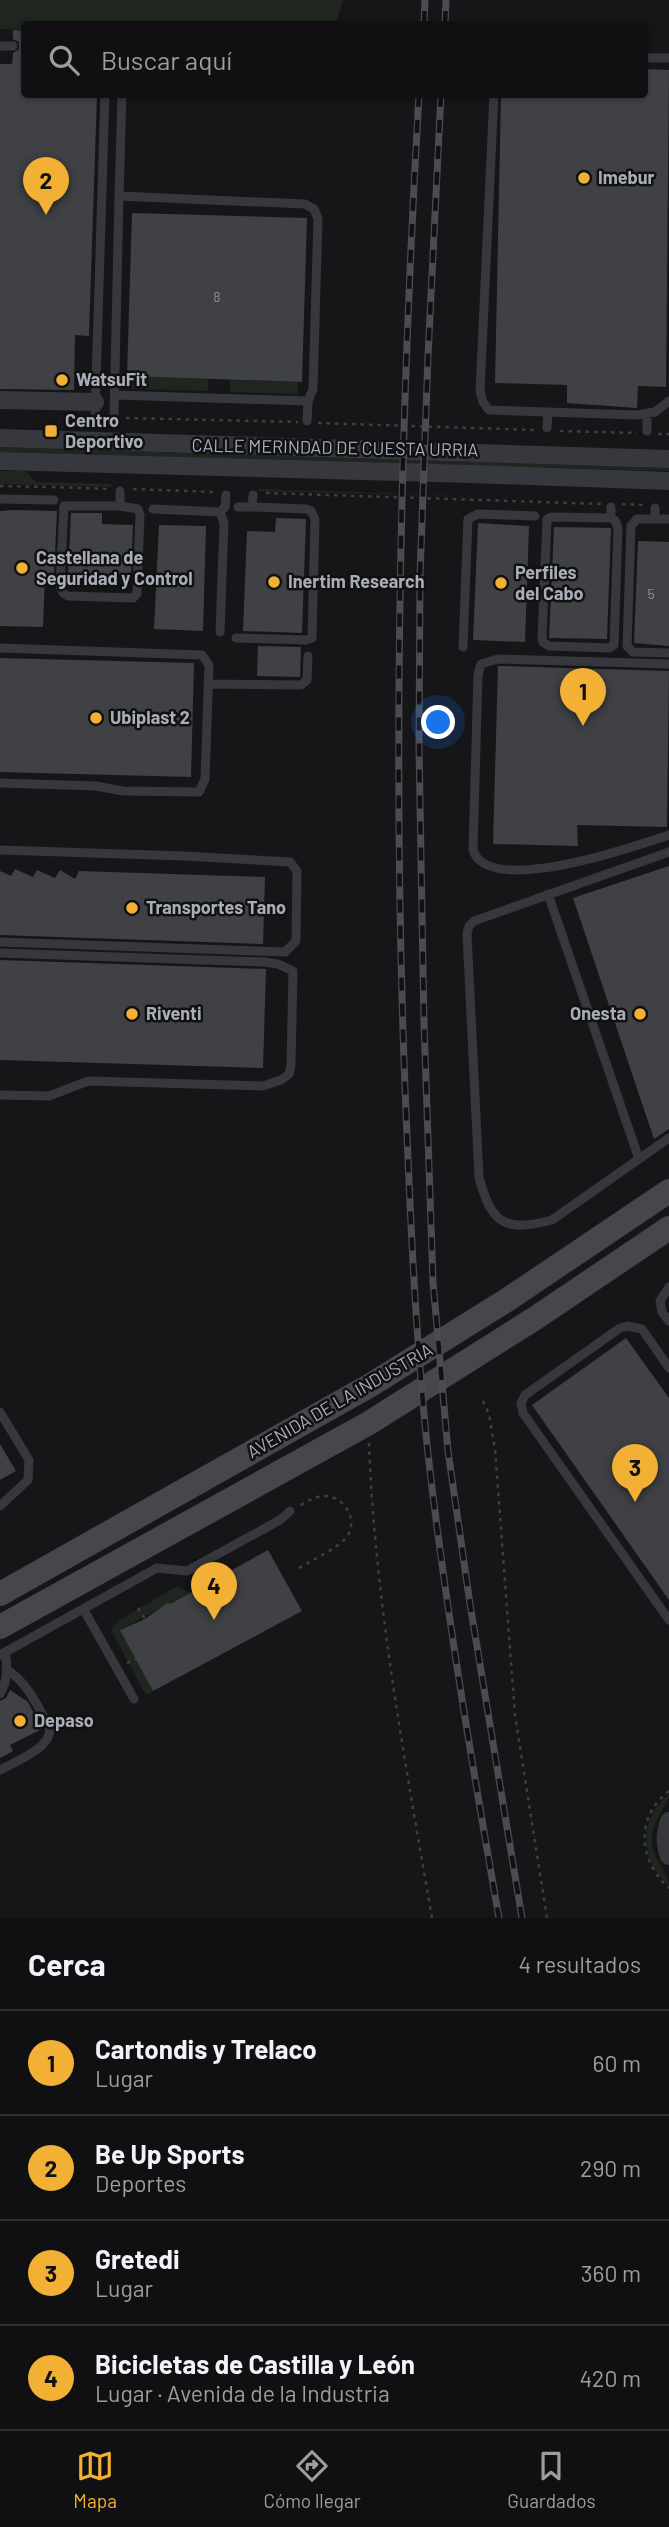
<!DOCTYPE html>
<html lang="es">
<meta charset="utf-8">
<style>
:root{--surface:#101012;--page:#19191b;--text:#f1f3f6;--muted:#9c9d9f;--line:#303032;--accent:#f2b134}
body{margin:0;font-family:Barlow,sans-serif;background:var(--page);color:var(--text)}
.you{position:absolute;left:439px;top:723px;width:24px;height:24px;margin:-18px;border:5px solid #fff;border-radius:50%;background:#1a73e8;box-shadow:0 0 0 10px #1a73e833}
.badge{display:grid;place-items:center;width:46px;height:46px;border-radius:50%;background:var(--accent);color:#111;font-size:23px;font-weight:700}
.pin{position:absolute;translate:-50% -58px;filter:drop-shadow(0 2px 4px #0008)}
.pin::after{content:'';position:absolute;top:37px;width:24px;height:21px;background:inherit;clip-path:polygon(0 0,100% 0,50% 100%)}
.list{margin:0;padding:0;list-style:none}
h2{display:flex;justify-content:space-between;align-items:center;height:91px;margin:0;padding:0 28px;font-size:30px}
h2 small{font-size:23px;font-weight:400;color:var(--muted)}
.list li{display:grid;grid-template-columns:46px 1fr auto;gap:21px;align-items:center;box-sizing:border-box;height:105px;padding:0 28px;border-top:2px solid var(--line)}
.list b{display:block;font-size:26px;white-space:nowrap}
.list p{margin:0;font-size:23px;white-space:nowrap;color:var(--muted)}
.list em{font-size:23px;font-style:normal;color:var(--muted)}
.icon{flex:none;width:38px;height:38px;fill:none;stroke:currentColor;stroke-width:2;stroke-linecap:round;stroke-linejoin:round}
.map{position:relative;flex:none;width:669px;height:1918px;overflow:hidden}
.search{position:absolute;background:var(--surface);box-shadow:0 2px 5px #0004;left:21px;right:21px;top:21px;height:77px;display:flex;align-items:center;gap:18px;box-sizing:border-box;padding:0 24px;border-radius:7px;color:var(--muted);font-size:26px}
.sheet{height:511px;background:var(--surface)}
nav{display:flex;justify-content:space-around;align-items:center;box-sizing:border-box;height:98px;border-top:2px solid var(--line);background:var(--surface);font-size:19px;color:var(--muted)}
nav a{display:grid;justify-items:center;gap:4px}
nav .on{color:var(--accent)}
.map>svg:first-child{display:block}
.green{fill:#1e261f}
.building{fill:#404145}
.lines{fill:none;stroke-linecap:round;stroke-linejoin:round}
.path{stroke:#3d3f44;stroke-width:2.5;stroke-dasharray:3.5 5;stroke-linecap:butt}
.service{stroke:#37383d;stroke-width:9}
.minor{stroke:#37383d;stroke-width:18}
.secondary{stroke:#45474d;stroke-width:24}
.rail-casing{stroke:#4a4c52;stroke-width:7}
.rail{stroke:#111113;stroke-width:4.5;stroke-dasharray:13;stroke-linecap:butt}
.poi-dot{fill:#f2b134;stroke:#111113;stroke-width:2.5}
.labels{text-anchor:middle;stroke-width:5;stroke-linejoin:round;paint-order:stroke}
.number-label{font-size:14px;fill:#8e929b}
.poi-label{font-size:18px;font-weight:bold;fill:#a8adb8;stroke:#111113;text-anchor:start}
.street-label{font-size:18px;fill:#a8adb8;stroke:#111113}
</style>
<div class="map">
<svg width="669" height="1918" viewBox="0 0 669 1918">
<rect width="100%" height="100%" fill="#161618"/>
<path class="green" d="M0,0H343L336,24H24V30L0,29Z
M132,376L208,379V391L132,389Z
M230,380L298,382V394L230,392Z
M0,447L669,468V471L0,452Z
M0,471H26L36,482L111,484L113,487L0,484Z
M259,489L503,497L258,491Z
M177,1586L190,1593L121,1629L153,1691L146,1695L111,1630L118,1621Z
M669,1794C669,1806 652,1818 652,1840C652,1861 669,1871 669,1886C639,1860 638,1819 669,1794Z"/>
<path class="building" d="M13,30L24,31V94H97L89,336L75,335L74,390L0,389V64H12L13,53L19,49V42L13,39Z
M645,69L669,70L666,387L638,386L637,408L567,403V385L495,383L501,94H645Z
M132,213L307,218L302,382L127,376Z
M13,510L57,511L54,574H45L43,627L0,626V511Z
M71,513H102V524L133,525L131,577H110L109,586L82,585L83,576L68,575Z
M276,518L306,519L302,633L243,631L247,531L275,532Z
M478,523L529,526L525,642L473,640Z
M159,525L206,526L203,631L154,629Z
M554,527L611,528L607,639L549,638Z
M638,541L669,542V646L634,643Z
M258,646L301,647L300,677L257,676Z
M0,658L194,663L191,777L0,772Z
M498,666L669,671L667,827L577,825L578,846L493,844Z
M669,866V1129L654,1139L573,898Z
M15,869L33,877L37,870L55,878L60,870L75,879L79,871L265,877L263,944L0,935V871L11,876Z
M0,960L266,969L263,1068L0,1060Z
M626,1338L669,1398V1600L532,1405Z
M0,1444L16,1471L0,1480Z
M268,1550L302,1611L153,1691L120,1630L145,1619L166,1604L172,1603Z
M10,1690L28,1702L42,1729L10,1745L13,1751L0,1758V1701L6,1698Z"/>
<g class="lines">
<path class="path" d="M126,418L298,422
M318,423L535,430
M560,431L637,433
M658,434H669
M0,486L46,487
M52,487L109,489
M133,489L214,492
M266,493L602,504
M622,504L644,505
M483,1401L489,1414L495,1449L515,1715L547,1918
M369,1443C375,1603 405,1761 432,1918
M299,1568C312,1560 341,1547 348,1535C358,1517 343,1496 324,1496C315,1496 307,1502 299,1506
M138,1608L145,1619
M127,1663L136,1659
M669,1791C635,1817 638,1861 669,1888"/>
<path class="service" d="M0,46H13
M644,58H669
M494,94L480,391L483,402L489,410L637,415L655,412L669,401
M119,196L122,94
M115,395L308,401
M95,415L105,94
M114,415L119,196L305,204L314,209L318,219L313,389L308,401L307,421
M547,428L548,412
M647,431V413
M0,499L54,500
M120,506L138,509L140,515L137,594L133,598L68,596L63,593L60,586L64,506H120V491
M238,507H252
M153,509L220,512L225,507L226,495
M220,512L224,523L220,632
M611,518L551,517L547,519L542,637L543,642L549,646L609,648L614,645L618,528L615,520L611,518V507
M655,519V508
M669,519H637L631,526L627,646L633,652L669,653
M236,638L306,640L312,638L315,519L311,511L306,509L252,507L253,495
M463,647L468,519L478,514L535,516
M0,648L202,655L209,665L205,779L199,792L123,791L96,786L0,783
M669,664L498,659L481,664L478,675L473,850C488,898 636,846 669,835
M208,684L301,685L307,680L308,656
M0,850L184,856L290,862L297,871L296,941L285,952L0,942
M669,852L474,921L469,926L467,934L479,1177C491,1225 506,1232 552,1220L669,1138
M548,894L639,1159
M0,953L265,962L278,964L293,971L291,1065L289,1074L281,1080L263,1086L88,1081L49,1096L0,1095
M669,1287L660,1301L662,1312L669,1321
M669,1368L642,1329L627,1326L620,1328L525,1395L521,1403L523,1413L669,1620
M0,1412L29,1460L28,1480L0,1506
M84,1610L134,1699
M0,1655L157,1568L187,1571L280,1520L290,1511
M0,1694C7,1682 8,1666 5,1652
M0,1770C16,1761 50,1749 50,1729C38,1706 28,1683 6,1669"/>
<path class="minor" d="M0,400L95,402
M0,438L669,459
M0,461L471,474L669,481
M669,1821C665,1834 664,1843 669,1856"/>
<path class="secondary" d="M0,1594L369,1386L507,1300L669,1191
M0,1627L369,1423L534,1319L669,1228"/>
<g class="rail-casing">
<path id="rail" d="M424,24L425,0
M445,24L446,0
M419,94C400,425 392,756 405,1087C410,1210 415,1333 428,1454C446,1610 472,1764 499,1918
M441,94L428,356L420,576L419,747L424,1023L433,1282L448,1451L470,1604L522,1918"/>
</g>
<use href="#rail" class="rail"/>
</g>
<g class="poi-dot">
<circle cx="584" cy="178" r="7"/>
<circle cx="62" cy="380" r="7"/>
<rect x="44" y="424" width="14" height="14" rx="3.5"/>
<circle cx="22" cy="568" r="7"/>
<circle cx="274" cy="582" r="7"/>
<circle cx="501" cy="583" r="7"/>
<circle cx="96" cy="718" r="7"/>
<circle cx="132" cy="908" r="7"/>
<circle cx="132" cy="1014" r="7"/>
<circle cx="640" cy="1014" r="7"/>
<circle cx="20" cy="1721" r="7"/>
</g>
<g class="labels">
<g class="number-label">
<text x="217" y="302">8</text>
<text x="651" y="599">5</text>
</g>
<g class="poi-label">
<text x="598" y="184">Imebur</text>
<text x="76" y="386">WatsuFit</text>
<text x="65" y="427">Centro<tspan x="65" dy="21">Deportivo</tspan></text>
<text x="36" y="564">Castellana de<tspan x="36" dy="21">Seguridad y Control</tspan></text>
<text x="515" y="579">Perfiles<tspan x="515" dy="21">del Cabo</tspan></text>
<text x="288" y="588">Inertim Research</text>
<text x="110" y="724">Ubiplast 2</text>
<text x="146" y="914">Transportes Tano</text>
<text x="146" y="1020">Riventi</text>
<text x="626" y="1020" text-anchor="end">Onesta</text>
<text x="34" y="1727">Depaso</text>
</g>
<g class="street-label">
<text transform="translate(335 448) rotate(1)" y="6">CALLE MERINDAD DE CUESTA URRIA</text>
<text transform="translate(340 1401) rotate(-30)" y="6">AVENIDA DE LA INDUSTRIA</text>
</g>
</g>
</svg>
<div class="you"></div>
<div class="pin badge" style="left:583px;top:726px">1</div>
<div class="pin badge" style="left:46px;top:215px">2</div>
<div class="pin badge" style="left:635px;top:1502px">3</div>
<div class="pin badge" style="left:214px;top:1620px">4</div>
<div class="search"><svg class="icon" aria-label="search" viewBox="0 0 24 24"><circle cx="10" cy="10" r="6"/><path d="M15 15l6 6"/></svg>Buscar aquí</div>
</div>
<section class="sheet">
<h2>Cerca<small>4 resultados</small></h2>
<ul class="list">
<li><span class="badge">1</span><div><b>Cartondis y Trelaco</b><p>Lugar</p></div><em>60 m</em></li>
<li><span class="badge">2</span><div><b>Be Up Sports</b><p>Deportes</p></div><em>290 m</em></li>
<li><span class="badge">3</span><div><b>Gretedi</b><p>Lugar</p></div><em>360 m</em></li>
<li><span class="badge">4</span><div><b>Bicicletas de Castilla y León</b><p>Lugar · Avenida de la Industria</p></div><em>420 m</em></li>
</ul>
</section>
<nav>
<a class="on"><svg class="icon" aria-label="map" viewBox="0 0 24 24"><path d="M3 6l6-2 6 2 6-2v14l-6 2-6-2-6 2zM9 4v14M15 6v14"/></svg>Mapa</a>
<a><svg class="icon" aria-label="directions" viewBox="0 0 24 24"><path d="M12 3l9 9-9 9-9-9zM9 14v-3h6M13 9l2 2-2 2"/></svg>Cómo llegar</a>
<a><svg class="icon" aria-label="saved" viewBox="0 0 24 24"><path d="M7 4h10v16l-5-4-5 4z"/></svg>Guardados</a>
</nav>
